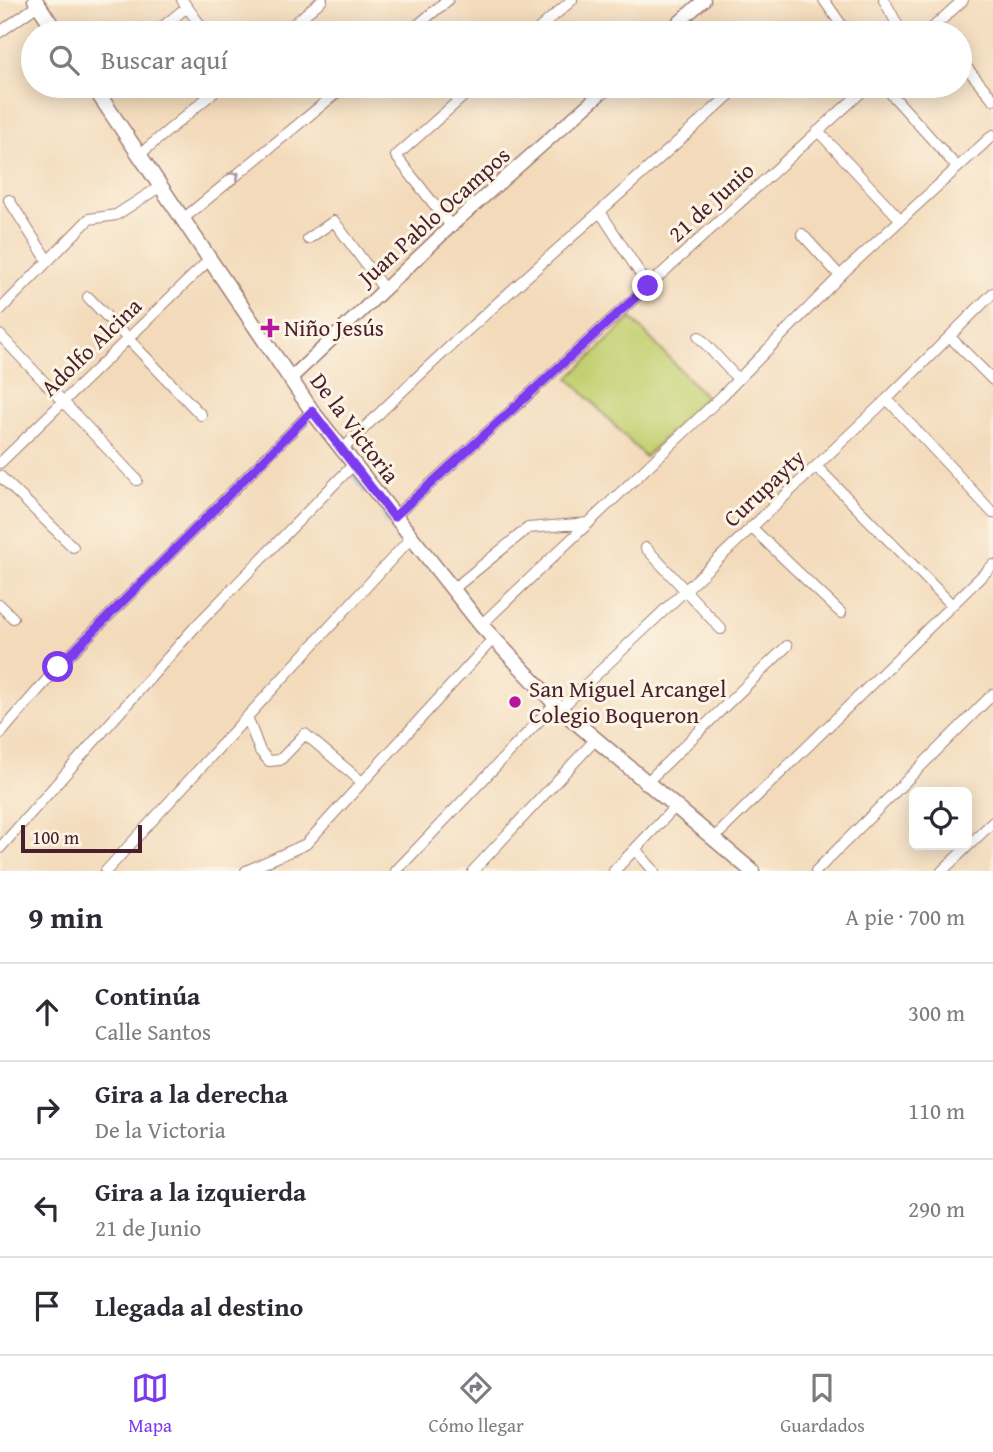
<!DOCTYPE html>
<html lang="es">
<meta charset="utf-8">
<style>
:root{--surface:#fff;--page:#f2f2f3;--text:#2b2b33;--muted:#7c7c81;--line:#e1e1e2;--accent:#7c3aed}
body{margin:0;font-family:"Gentium Book Plus",serif;background:var(--page);color:var(--text)}
.controls{position:absolute;right:21px;bottom:21px;display:grid;overflow:hidden;border-radius:10px;box-shadow:0 4px 18px #0003}
.controls button{width:63px;height:63px;display:grid;place-items:center;padding:0;border:0;border-bottom:2px solid var(--line);background:var(--surface);color:var(--text);font:35px sans-serif}
.scale{position:absolute;left:21px;bottom:18px;width:121px;box-sizing:border-box;padding-left:7px;border:4px solid #4a1f2b;border-top:0;font-size:19px;line-height:24px;white-space:nowrap;color:#4a1f2b;-webkit-text-stroke:5px #fcf5e5;paint-order:stroke}
.stop{position:absolute;width:21px;height:21px;margin:-16px;border:5px solid #7c3aed;border-radius:50%;background:#fff}
.stop.end{background:#7c3aed;border-color:#fff;box-shadow:0 2px 7px #0008}
.list{margin:0;padding:0;list-style:none}
h2{display:flex;justify-content:space-between;align-items:center;height:91px;margin:0;padding:0 28px;font-size:30px}
h2 small{font-size:23px;font-weight:400;color:var(--muted)}
.list li{display:grid;grid-template-columns:46px 1fr auto;gap:21px;align-items:center;box-sizing:border-box;height:98px;padding:0 28px;border-top:2px solid var(--line)}
.list b{display:block;font-size:26px;white-space:nowrap}
.list p{margin:0;font-size:23px;white-space:nowrap;color:var(--muted)}
.list em{font-size:23px;font-style:normal;color:var(--muted)}
.icon{flex:none;width:38px;height:38px;fill:none;stroke:currentColor;stroke-width:2;stroke-linecap:round;stroke-linejoin:round}
.map{position:relative;flex:none;width:993px;height:871px;overflow:hidden}
.search{position:absolute;background:var(--surface);box-shadow:0 4px 18px #0003;left:21px;right:21px;top:21px;height:77px;display:flex;align-items:center;gap:18px;box-sizing:border-box;padding:0 24px;border-radius:38px;color:var(--muted);font-size:26px}
.sheet{height:483px;background:var(--surface)}
nav{display:flex;justify-content:space-around;align-items:center;box-sizing:border-box;height:98px;border-top:2px solid var(--line);background:var(--surface);font-size:19px;color:var(--muted)}
nav a{display:grid;justify-items:center;gap:4px}
nav .on{color:var(--accent)}
.map>svg:first-child{display:block}
.park{fill:#c2d071;stroke:#86784e;stroke-width:2}
.lines{fill:none;stroke-linecap:round;stroke-linejoin:round}
.stream{stroke:#7dace7;stroke-width:2.5}
.minor-casing{stroke:#9e7c72;stroke-width:12}
.tertiary-casing{stroke:#9e7c72;stroke-width:15}
.secondary-casing{stroke:#9e7c72;stroke-width:17}
.minor{stroke:#fff;stroke-width:10}
.tertiary{stroke:#fff;stroke-width:12}
.secondary{stroke:#fff;stroke-width:14}
.oneway{stroke:#ae9aa0}
.route{stroke:#7c3aed;stroke-width:9}
.poi-dot{fill:#b5179e;stroke:#fcf5e5;stroke-width:2.5}
.labels{text-anchor:middle;stroke-width:6;stroke-linejoin:round;paint-order:stroke}
.street-label{font-size:23px;fill:#4a1f2b;stroke:#fcf5e5}
.poi-label{font-size:23px;fill:#4a1f2b;stroke:#fcf5e5;text-anchor:start}
</style>
<div class="map">
<svg width="993" height="871" viewBox="0 0 993 871">
<rect width="100%" height="100%" fill="#fcf5e5"/>
<filter id="ink" filterUnits="userSpaceOnUse"><feTurbulence type="fractalNoise" baseFrequency=".0143" numOctaves="2"/><feDisplacementMap in="SourceGraphic" scale="14" xChannelSelector="R" yChannelSelector="G"/><feConvolveMatrix kernelMatrix="1 2 1 2 8 2 1 2 1" color-interpolation-filters="sRGB"/></filter>
<filter id="wash" filterUnits="userSpaceOnUse"><feTurbulence type="fractalNoise" baseFrequency=".00686" numOctaves="4" result="noise"/><feDisplacementMap in="SourceGraphic" scale="28" xChannelSelector="R" yChannelSelector="G"/><feGaussianBlur stdDeviation="1.57" result="paint"/><feColorMatrix in="noise" values="0 0 0 0 0 0 0 0 0 0 0 0 0 0 0 0 0 1.4 0 .05"/><feComposite in="paint" operator="in"/></filter>
<g filter="url(#wash)">
<rect width="100%" height="100%" fill="#f3daba"/>
<path class="park" d="M631,318L706,397L645,457L569,378Z"/>
<g class="lines">
<path class="stream" d="M353,475L365,492
M382,514L390,525"/>
</g>
</g>
<g filter="url(#ink)">
<g class="lines">
<g class="minor-casing">
<path id="minor" d="M182,0L206,33
M824,0L847,33
M884,0L902,33
M0,32L38,5
M155,33L187,7
M283,33L322,0
M408,33L448,0
M534,33L572,0
M927,33L963,0
M960,60L993,99
M884,86L957,167
M818,131L900,219
M139,155L221,86
M9,200L48,261
M601,213L648,286
M183,219L345,86
M451,226L396,156L475,86
M802,234L840,276
M308,239L334,221L384,289
M88,297L201,415
M0,310L89,219L116,215L161,186
M0,335L137,480
M699,337L738,379
M950,337L993,380
M887,399L993,513
M342,450C469,323 607,208 739,86
M0,463L209,260
M816,466L952,605
M0,476L73,547
M394,517L868,86
M751,527L841,613
M646,548L721,629
M452,590L528,528L589,523
M0,605L13,618
M481,625L718,400L845,271L993,135
M560,709L887,399L993,293
M247,717L260,751L269,761L280,760L305,734L362,782
M0,734L58,667L312,411
M645,784L787,646
M713,839L993,565
M0,848L195,627L353,465
M635,849L654,871
M106,871L410,539
M246,871L306,844L494,638
M396,871L555,704
M473,871L595,740
M614,871L675,807
M816,871L993,694
M942,871L993,822"/>
</g>
<g class="tertiary-casing">
<path id="tertiary" d="M667,33L704,0
M290,379L451,226L609,86"/>
</g>
<g class="secondary-casing">
<path id="secondary" d="M35,0L57,33
M93,86L312,411L481,625L560,709L752,871"/>
</g>
<use href="#minor" class="minor"/>
<use href="#tertiary" class="tertiary"/>
<use href="#secondary" class="secondary"/>
</g>
<defs><path id="oneway-chevron" d="M-2-3.5L2.5 0L-2 3.5" fill="none" stroke-width="1.6" stroke-linecap="round" stroke-linejoin="round" transform="scale(1.75)"/></defs>
<use class="oneway" href="#oneway-chevron" transform="translate(235 176) rotate(-40)"/>
</g>
<g class="lines" filter="url(#ink)">
<path class="route" d="M58,667L312,411L394,517L648,286"/>
</g>
<g class="poi-dot">
<path d="M266.5 317.5h7v7h7v7h-7v7h-7v-7h-7v-7h7z"/>
<circle cx="515" cy="702" r="7"/>
</g>
<g class="labels">
<g class="street-label">
<text transform="translate(711 202) rotate(-42)" y="8">21 de Junio</text>
<text transform="translate(434 216) rotate(-42)" y="8">Juan Pablo Ocampos</text>
<text transform="translate(91 347) rotate(-44)" y="8">Adolfo Alcina</text>
<text transform="translate(355 428) rotate(53)" y="8">De la Victoria</text>
<text transform="translate(764 488) rotate(-43)" y="8">Curupayty</text>
</g>
<g class="poi-label">
<text x="284" y="336">Niño Jesús</text>
<text x="529" y="697">San Miguel Arcangel<tspan x="529" dy="26">Colegio Boqueron</tspan></text>
</g>
</g>
</svg>
<div class="controls">
<button><svg class="icon" aria-label="locate" viewBox="0 0 24 24"><circle cx="12" cy="12" r="6"/><path d="M12 2v4M12 18v4M2 12h4M18 12h4"/></svg></button>
</div>
<div class="scale">100 m</div>
<div class="stop" style="left:58px;top:667px"></div>
<div class="stop end" style="left:648px;top:286px"></div>
<div class="search"><svg class="icon" aria-label="search" viewBox="0 0 24 24"><circle cx="10" cy="10" r="6"/><path d="M15 15l6 6"/></svg>Buscar aquí</div>
</div>
<section class="sheet">
<h2>9 min<small>A pie · 700 m</small></h2>
<ul class="list">
<li><svg class="icon" aria-label="ahead" viewBox="0 0 24 24"><path d="M12 20V5M6 11l6-6 6 6"/></svg><div><b>Continúa</b><p>Calle Santos</p></div><em>300 m</em></li>
<li><svg class="icon" aria-label="right" viewBox="0 0 24 24"><path d="M7 20v-9h11M14 6l5 5-5 5"/></svg><div><b>Gira a la derecha</b><p>De la Victoria</p></div><em>110 m</em></li>
<li><svg class="icon" aria-label="left" viewBox="0 0 24 24"><path d="M17 20v-9H6M10 6l-5 5 5 5"/></svg><div><b>Gira a la izquierda</b><p>21 de Junio</p></div><em>290 m</em></li>
<li><svg class="icon" aria-label="arrive" viewBox="0 0 24 24"><path d="M6 21V4h12l-3 4 3 4H6"/></svg><div><b>Llegada al destino</b></div></li>
</ul>
</section>
<nav>
<a class="on"><svg class="icon" aria-label="map" viewBox="0 0 24 24"><path d="M3 6l6-2 6 2 6-2v14l-6 2-6-2-6 2zM9 4v14M15 6v14"/></svg>Mapa</a>
<a><svg class="icon" aria-label="directions" viewBox="0 0 24 24"><path d="M12 3l9 9-9 9-9-9zM9 14v-3h6M13 9l2 2-2 2"/></svg>Cómo llegar</a>
<a><svg class="icon" aria-label="saved" viewBox="0 0 24 24"><path d="M7 4h10v16l-5-4-5 4z"/></svg>Guardados</a>
</nav>
